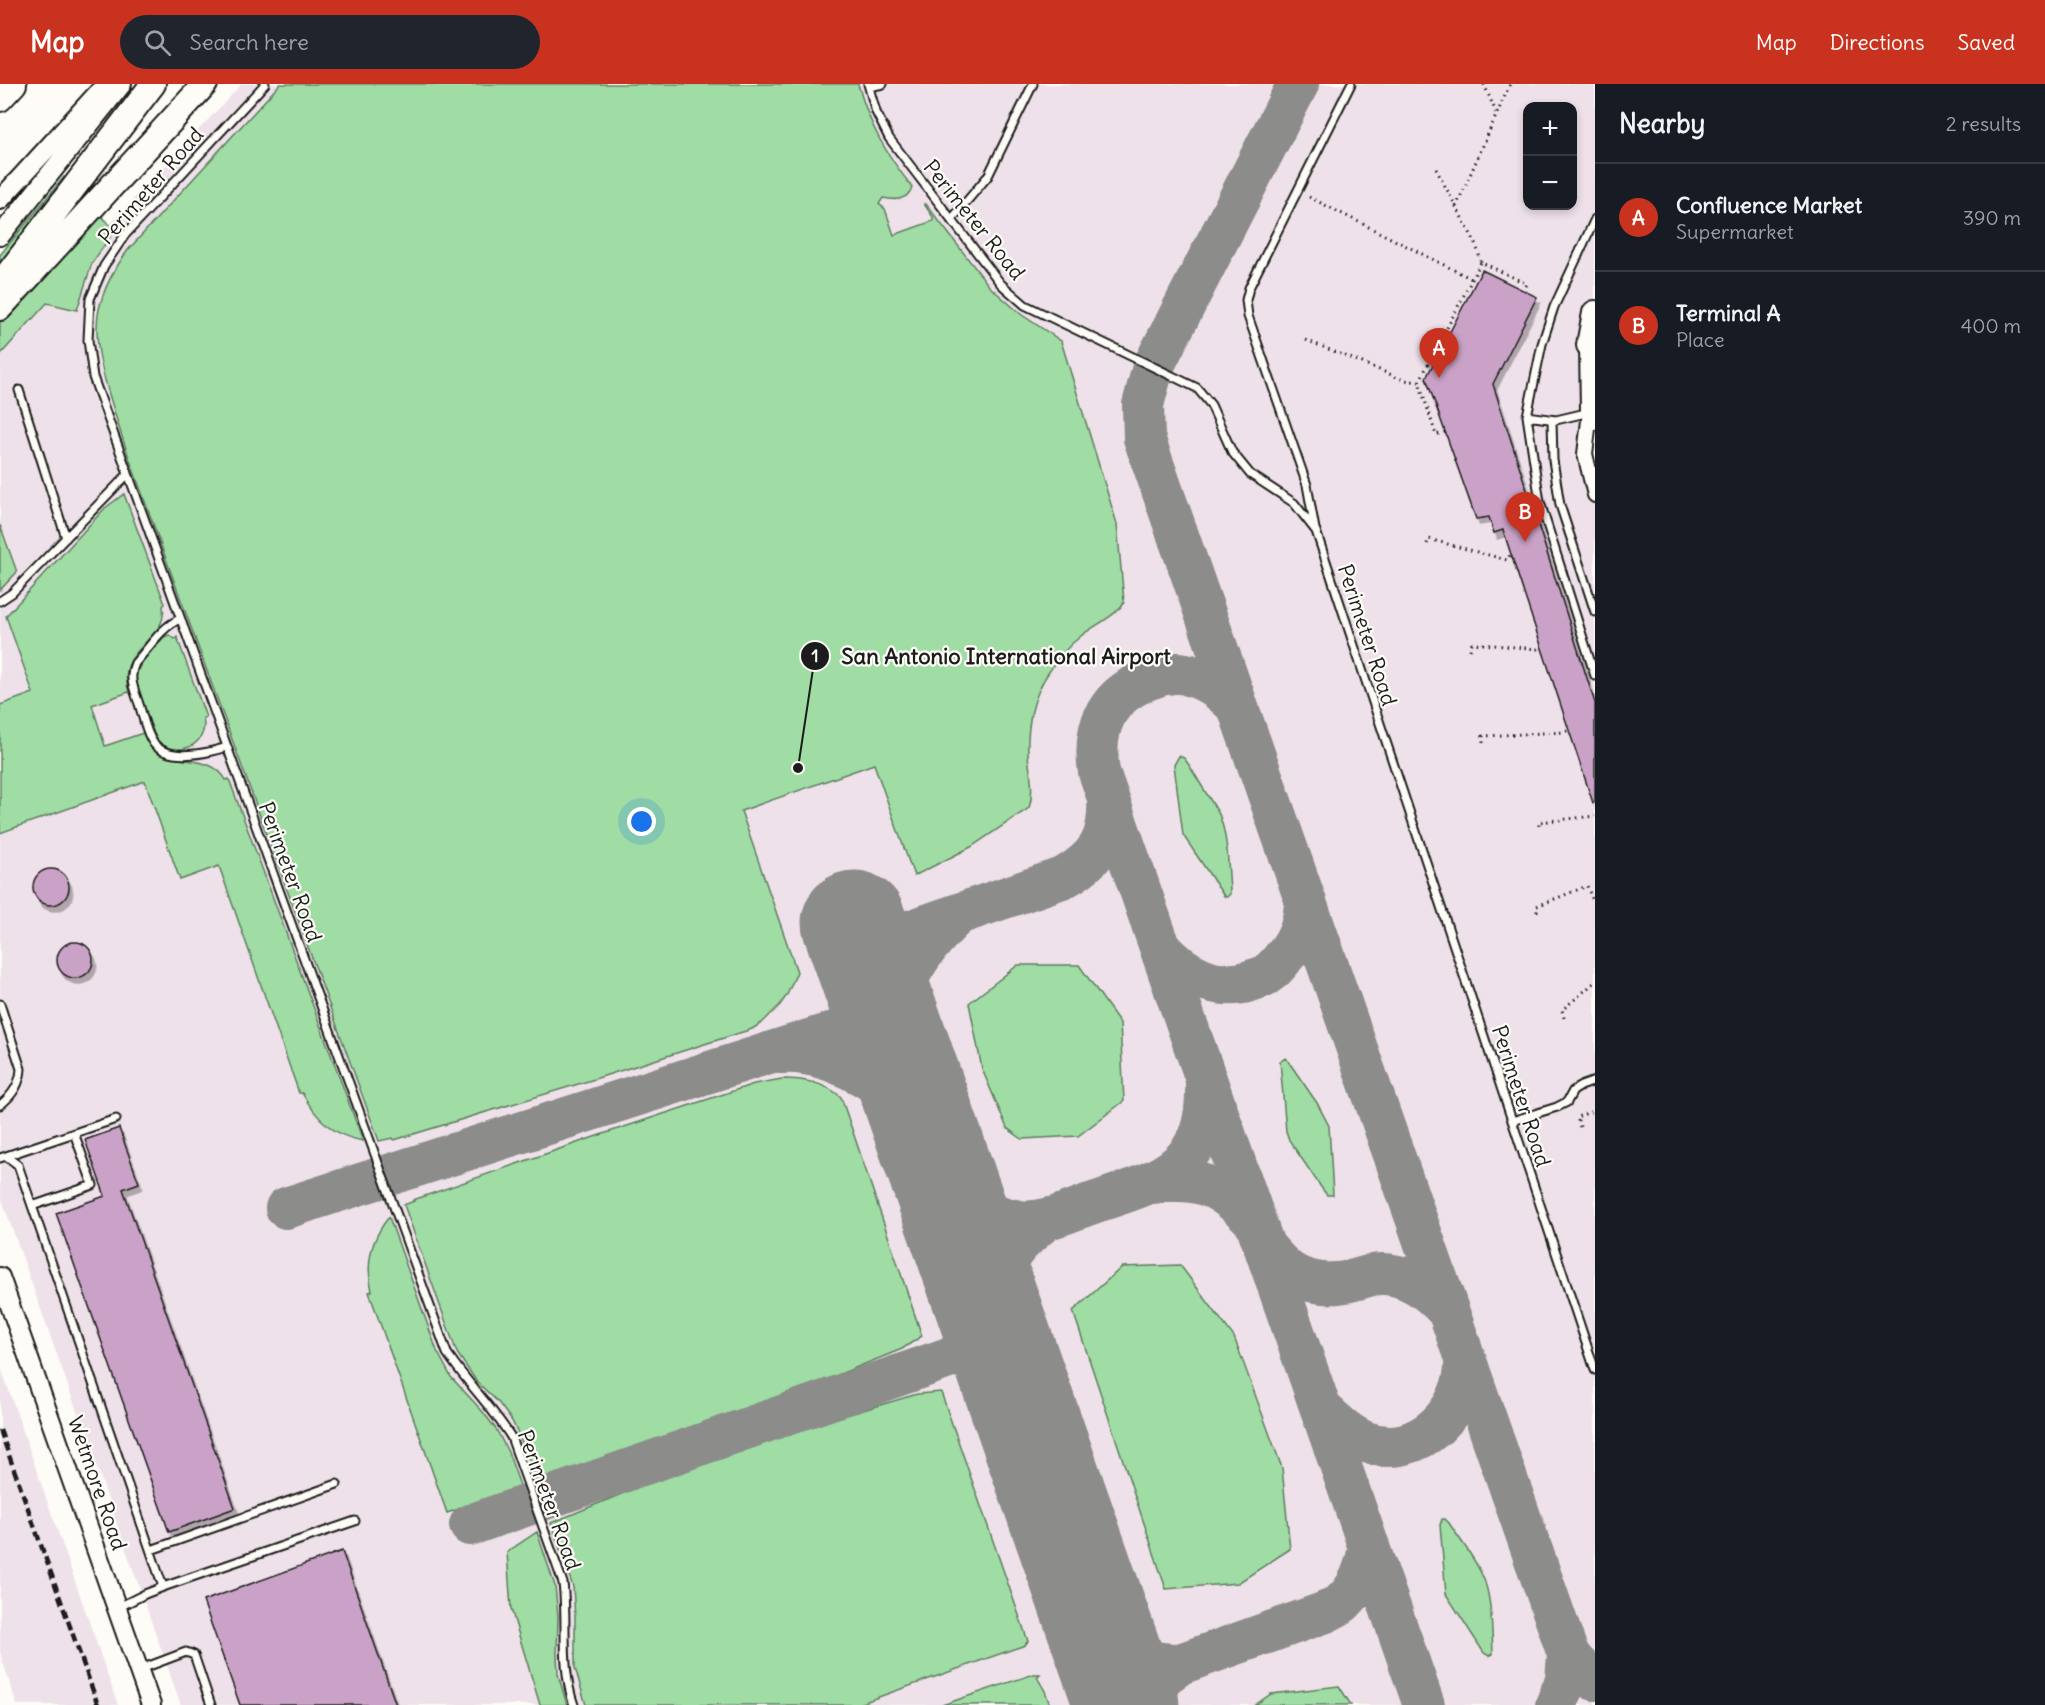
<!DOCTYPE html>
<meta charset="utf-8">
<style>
:root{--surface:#171b24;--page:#20242c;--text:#f1f3f6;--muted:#9ea1a6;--line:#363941;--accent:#c8321e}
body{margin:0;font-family:Delius,sans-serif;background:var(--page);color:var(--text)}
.controls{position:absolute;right:18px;top:18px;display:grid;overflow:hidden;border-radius:12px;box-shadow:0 3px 9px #0003}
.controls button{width:54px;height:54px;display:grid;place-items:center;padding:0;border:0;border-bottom:2px solid var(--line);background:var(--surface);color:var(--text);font:30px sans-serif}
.you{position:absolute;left:642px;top:738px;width:21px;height:21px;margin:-15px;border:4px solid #fff;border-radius:50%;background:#1a73e8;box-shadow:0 0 0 9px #1a73e833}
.badge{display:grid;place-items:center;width:39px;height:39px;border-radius:50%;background:var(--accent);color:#fff;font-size:20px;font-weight:700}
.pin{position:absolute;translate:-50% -50px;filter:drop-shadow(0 2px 3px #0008)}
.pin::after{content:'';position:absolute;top:32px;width:21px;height:18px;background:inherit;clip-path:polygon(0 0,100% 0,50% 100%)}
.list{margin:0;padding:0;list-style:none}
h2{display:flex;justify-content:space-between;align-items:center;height:78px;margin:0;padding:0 24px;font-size:26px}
h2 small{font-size:20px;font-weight:400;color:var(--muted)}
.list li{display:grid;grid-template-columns:39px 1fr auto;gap:18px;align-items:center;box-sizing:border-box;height:108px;padding:0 24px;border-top:2px solid var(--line)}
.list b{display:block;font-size:22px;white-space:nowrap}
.list p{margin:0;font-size:20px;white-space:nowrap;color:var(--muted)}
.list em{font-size:20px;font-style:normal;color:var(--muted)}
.icon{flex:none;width:33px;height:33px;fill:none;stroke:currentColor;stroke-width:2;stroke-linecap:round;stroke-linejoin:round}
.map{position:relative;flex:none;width:1595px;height:1621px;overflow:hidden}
header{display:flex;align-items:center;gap:36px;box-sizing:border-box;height:84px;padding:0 30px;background:var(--accent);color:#fff}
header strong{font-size:28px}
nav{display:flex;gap:33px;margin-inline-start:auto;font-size:21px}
.search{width:420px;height:54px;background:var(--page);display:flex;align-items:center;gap:15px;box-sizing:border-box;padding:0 21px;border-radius:33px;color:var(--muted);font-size:22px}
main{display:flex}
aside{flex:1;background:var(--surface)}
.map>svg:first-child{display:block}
.built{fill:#eee1e9;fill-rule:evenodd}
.green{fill:#9fdda4;stroke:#5e7c60;stroke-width:1.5}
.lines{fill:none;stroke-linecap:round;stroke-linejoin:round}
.taxiway{stroke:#8c8c8a;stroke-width:42}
.runway{stroke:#8c8c8a;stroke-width:105}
.building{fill:#cba2c7;stroke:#1c1c1c;stroke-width:1.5;filter:url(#shadow)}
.lane-casing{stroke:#1c1c1c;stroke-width:11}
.street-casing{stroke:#1c1c1c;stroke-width:18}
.secondary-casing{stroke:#1c1c1c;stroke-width:22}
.highway-casing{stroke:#1c1c1c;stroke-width:28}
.path{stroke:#1c1c1c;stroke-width:3;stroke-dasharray:1.5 4.5;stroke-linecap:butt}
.lane{stroke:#fdfcf7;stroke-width:7}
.street{stroke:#fdfcf7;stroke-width:14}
.secondary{stroke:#fdfcf7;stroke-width:18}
.highway{stroke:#fdfcf7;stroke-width:24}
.rail{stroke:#1c1c1c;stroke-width:4.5;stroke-dasharray:9 4.5;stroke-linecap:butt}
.labels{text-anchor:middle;stroke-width:4.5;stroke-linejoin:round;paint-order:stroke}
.street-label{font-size:21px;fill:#1c1c1c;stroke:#fdfcf7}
.leader{fill:none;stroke:#1c1c1c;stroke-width:2}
.callout-dot{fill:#1c1c1c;stroke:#fdfcf7;stroke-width:2}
.mark-label{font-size:18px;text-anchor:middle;font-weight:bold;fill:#fff}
.callout-label{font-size:22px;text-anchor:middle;font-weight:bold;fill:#1c1c1c;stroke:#fdfcf7;stroke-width:4.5;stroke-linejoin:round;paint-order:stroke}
</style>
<header>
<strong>Map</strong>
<div class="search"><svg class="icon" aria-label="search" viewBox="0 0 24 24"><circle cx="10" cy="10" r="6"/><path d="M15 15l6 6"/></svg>Search here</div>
<nav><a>Map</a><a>Directions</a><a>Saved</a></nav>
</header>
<main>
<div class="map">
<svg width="1595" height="1621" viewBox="0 0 1595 1621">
<defs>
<filter id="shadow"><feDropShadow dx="3.5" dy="6" stdDeviation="0" flood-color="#0004"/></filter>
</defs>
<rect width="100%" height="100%" fill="#fdfcf7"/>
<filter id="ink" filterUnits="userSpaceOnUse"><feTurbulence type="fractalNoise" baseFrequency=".0167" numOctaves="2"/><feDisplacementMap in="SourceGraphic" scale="12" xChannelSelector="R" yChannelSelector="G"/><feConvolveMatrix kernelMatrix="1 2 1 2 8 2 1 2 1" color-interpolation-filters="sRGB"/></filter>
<g filter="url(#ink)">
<path class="built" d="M242,0H1595V1621H181L0,1110V257ZM1528,22H1572V122H1528Z
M0,1281L118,1621H17L0,1569Z"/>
<path class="green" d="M280,0H858C870,43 885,68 912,103C908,116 896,117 883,114L879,120L885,125L894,151L933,137V133L924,120H926L989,202L1022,231L1061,257L1117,440L1124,518C1119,530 1092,543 1081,552C1066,563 1055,578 1045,594C1032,617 1027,643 1028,669C1029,688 1035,705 1029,724L971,763L914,792L874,680L741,727L797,888L787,911L780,921L762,939L752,945L585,998L394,1056L393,1054L379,1057L136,393C126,366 117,338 109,310C91,250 90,218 128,166Z
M64,93L115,146L92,179L77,226L47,219L0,271V171Z
M124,410L165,520L163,522C169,558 114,563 129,608L92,621L105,662L143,649C159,691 208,663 226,696L229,695L363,1057C333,1052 316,1034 302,1009H299L219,782L180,796L145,697L0,749V621L33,609L6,532L105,424Z
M0,441L17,488L0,506Z
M169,551L175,555L177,553L206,633L203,634C210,663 173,676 157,655C153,649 137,604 136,598C135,580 153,566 164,553Z
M1179,672L1184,674L1189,681L1219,730C1228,754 1228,780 1230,806V810L1227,813L1224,812L1183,751L1174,681Z
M1018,881H1079L1120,939L1124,1017L1078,1052L1022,1055L1007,1044L982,985L969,919Z
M1286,974L1317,1019L1329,1042L1333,1111H1327L1323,1106L1289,1056L1286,1047L1280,977Z
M782,995C803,995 824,998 841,1013L922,1252L902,1265L793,1309L537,1398L526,1367L512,1337L498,1318L477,1298L457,1269L404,1121L414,1117L413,1116L597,1052L754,1000Z
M389,1133L437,1267L451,1293L483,1328L496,1345L508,1368L521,1404L447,1429L369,1208L372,1207C365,1179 371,1155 389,1133Z
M1180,1181L1234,1253L1282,1384L1290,1465L1238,1499L1166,1505L1073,1227L1122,1183Z
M941,1308L1028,1557L1025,1561L856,1621H586L575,1584V1534L573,1503L551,1439L670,1390L793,1347L917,1310Z
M1442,1435H1445L1449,1439C1460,1456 1474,1473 1482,1491C1492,1511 1492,1548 1493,1570L1489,1572L1484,1569L1446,1510L1440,1441Z
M537,1448L555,1502L558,1532L557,1571L558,1590L567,1621H540L511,1525L507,1468Z
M1034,1590H1040L1037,1593L1045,1607L1050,1621H942Z
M1339,1602L1351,1621H1255L1271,1610Z"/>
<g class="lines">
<path class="taxiway" d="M1298,0L1153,283L1143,321L1144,354L1568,1570L1577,1581L1595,1596
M1238,623C1225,611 1210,597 1192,592C1180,587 1164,589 1152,594C1107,610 1092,642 1099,688L1424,1621
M863,863L1065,793C1099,773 1110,754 1108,714
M1160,863C1182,889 1216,908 1250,897C1255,895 1263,894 1267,890C1275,885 1281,877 1286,870C1299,854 1305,835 1305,815
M896,958C892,905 920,867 956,832
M780,969C833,965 896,1006 927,1046
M941,1087C963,1111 986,1133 1020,1137C1044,1140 1068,1128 1090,1120C1159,1097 1209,1086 1206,999
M1153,1099C1201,1092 1222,1103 1255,1137
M286,1124L887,931
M1264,1162C1272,1171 1281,1182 1291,1189C1309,1200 1333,1202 1354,1196C1362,1194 1372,1190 1381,1190C1408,1189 1431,1208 1448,1227
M995,1241C993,1188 1005,1168 1047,1135
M1321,1325C1334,1337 1349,1352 1366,1358C1419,1377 1468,1325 1465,1274
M470,1441L960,1270C998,1264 1003,1288 1020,1314
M1103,1552C1125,1573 1150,1580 1180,1580
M1143,1621L1163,1592L1180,1580L1326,1528C1331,1525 1338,1522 1343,1518C1358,1504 1366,1482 1369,1462
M1556,1621L1566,1596L1568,1570"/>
<path class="runway" d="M854,839L1127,1621"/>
</g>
<path class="building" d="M1482,186L1537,213L1493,300L1595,619V718L1593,719L1503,446L1494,449L1489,433L1476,435L1426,294Z
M33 803a18 18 0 1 1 36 0a18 18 0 1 1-36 0Z
M57 876a18 18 0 1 1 36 0a18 18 0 1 1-36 0Z
M119,1044L139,1099L123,1105L235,1424L169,1448L56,1129L105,1112L85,1056Z
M342,1467L396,1621H240L203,1517Z"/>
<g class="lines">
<g class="lane-casing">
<path id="lane" d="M265,0L125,151L104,182L90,215L88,256L93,293L447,1269C467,1299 492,1323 511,1353L563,1499C568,1539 560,1582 574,1621
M868,0L876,28L889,54L1001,200L1025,221L1197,304L1211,321L1232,368L1250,390L1294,419L1316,447L1595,1286
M869,3L883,0
M1595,135L1554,223L1542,260L1527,332L1540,418L1595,592
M951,136L988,92L1033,0
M19,306L66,454
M1527,332L1556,336L1590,328
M1552,336L1553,376L1560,421L1595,528
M1315,445L1307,401L1248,232L1246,216L1249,204L1351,0
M0,517L12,509L128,390
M180,535C161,543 149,564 135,579C128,594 134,605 139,620C143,632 146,650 154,660C169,678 208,669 227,663
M0,920L21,985C20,1001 12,1012 0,1021
M1512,1037L1557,1023L1567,1018L1573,1007L1581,1002L1595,997
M6,1072L116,1035
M0,1074L6,1072L18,1081L163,1503L145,1510L119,1523
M32,1122L93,1101L74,1049
M151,1466L337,1400
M163,1503L355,1437
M141,1585L186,1568L194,1571L211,1621"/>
</g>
<g class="street-casing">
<path id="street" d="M1590,328L1585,370L1595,411"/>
</g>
<g class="secondary-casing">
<path id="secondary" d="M0,116L106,0
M0,152L122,0
M1593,249L1589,261L1590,328L1595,336
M0,1193L151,1621"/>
</g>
<g class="highway-casing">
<path id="highway" d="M0,15L14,0
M0,200L153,0
M0,224L205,0
M1589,261L1595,229"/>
</g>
<path class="path" d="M1484,0L1497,31
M1436,85L1476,160L1481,178
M1309,113L1472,195
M1456,123L1510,0
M1306,256L1404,296L1419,298
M1445,348L1436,351L1419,298L1481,178L1527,200L1524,206
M1427,460L1429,455L1507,476L1510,471
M1470,566L1472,559L1537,565L1541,563
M1483,659V652L1564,648L1569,646
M1539,742V738L1595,732
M1537,828V822L1587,802L1593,817L1595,816
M1564,934L1562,926L1595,898
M1580,1043L1577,1033L1595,1026"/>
<use href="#lane" class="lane"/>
<use href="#street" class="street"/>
<use href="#secondary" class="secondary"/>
<use href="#highway" class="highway"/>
<path class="rail" d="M0,1346L98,1621"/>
</g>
</g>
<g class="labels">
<g class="street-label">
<text transform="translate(151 102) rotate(-49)" y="7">Perimeter Road</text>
<text transform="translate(974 136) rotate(51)" y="7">Perimeter Road</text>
<text transform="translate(1367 551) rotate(72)" y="7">Perimeter Road</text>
<text transform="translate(290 788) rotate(70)" y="7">Perimeter Road</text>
<text transform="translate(1521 1012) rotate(72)" y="7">Perimeter Road</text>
<text transform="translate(97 1399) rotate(71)" y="7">Wetmore Road</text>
<text transform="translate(549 1416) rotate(70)" y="7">Perimeter Road</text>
</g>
</g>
<path class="leader" d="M798 684L815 572"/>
<g class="callout-dot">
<circle cx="798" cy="684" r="6"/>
<circle cx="815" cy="572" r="15"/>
</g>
<g class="mark-label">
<text x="815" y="578">1</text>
</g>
<g class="callout-label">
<text x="1006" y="580">San Antonio International Airport</text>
</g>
</svg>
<div class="controls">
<button>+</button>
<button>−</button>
</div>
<div class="you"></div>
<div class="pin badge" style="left:1439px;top:294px">A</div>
<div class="pin badge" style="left:1525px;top:458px">B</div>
</div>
<aside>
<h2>Nearby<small>2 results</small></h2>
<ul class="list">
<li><span class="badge">A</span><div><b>Confluence Market</b><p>Supermarket</p></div><em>390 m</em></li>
<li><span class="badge">B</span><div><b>Terminal A</b><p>Place</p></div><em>400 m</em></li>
</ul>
</aside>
</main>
